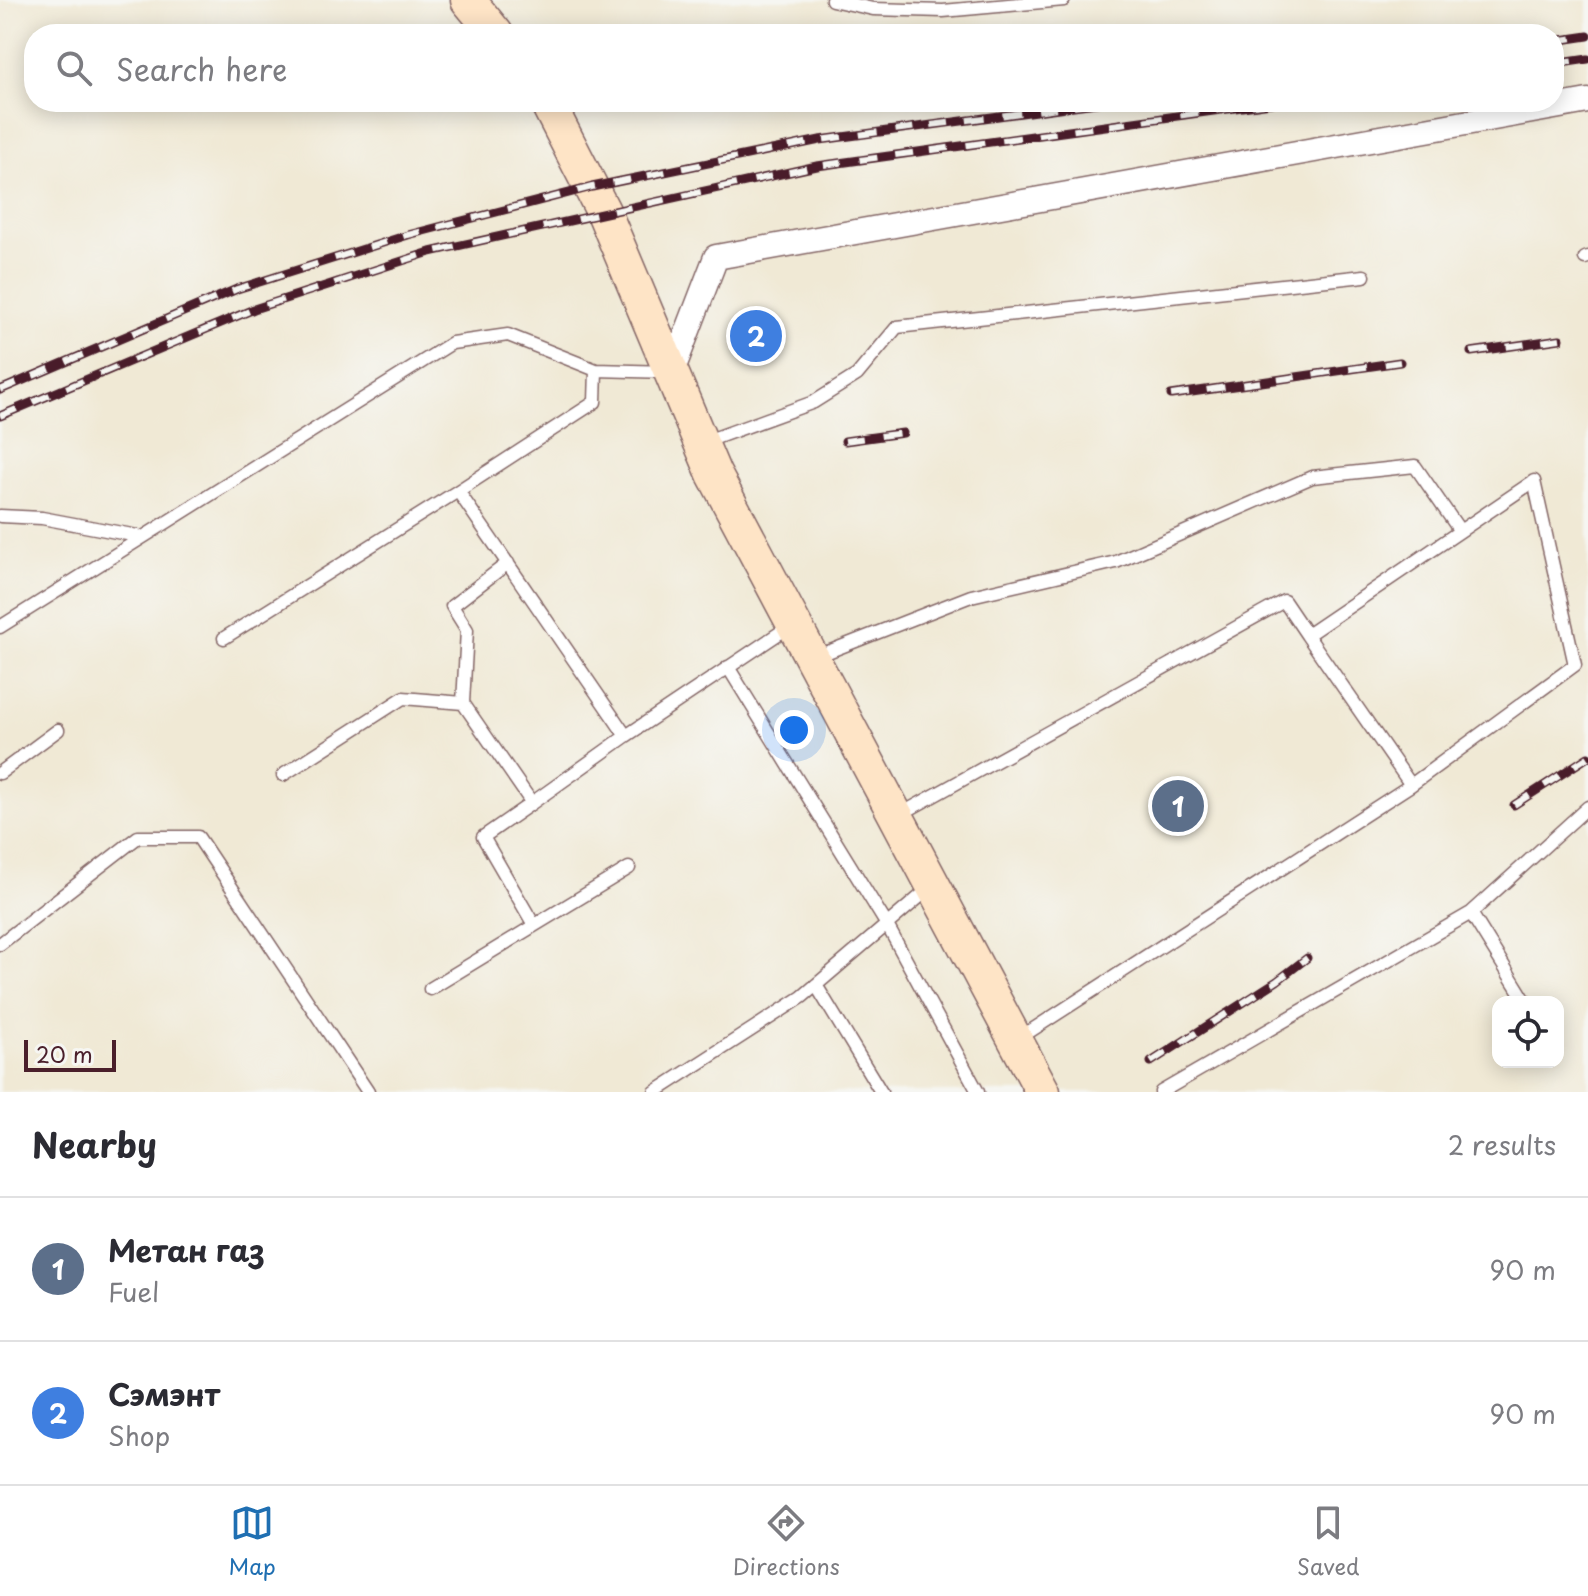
<!DOCTYPE html>
<meta charset="utf-8">
<style>
:root{--surface:#fff;--page:#f7f7f7;--text:#2b2b33;--muted:#7c7c81;--line:#e1e1e2;--accent:#1f6fb2}
body{margin:0;font-family:"Playpen Sans",sans-serif;background:var(--page);color:var(--text)}
.controls{position:absolute;right:24px;bottom:24px;display:grid;overflow:hidden;border-radius:16px;box-shadow:0 4px 20px #0003}
.controls button{width:72px;height:72px;display:grid;place-items:center;padding:0;border:0;border-bottom:2px solid var(--line);background:var(--surface);color:var(--text);font:40px sans-serif}
.scale{position:absolute;left:24px;bottom:20px;width:92px;box-sizing:border-box;padding-left:8px;border:4px solid #4a1f2b;border-top:0;font-size:22px;line-height:28px;white-space:nowrap;color:#4a1f2b;-webkit-text-stroke:6px #f6f6f2;paint-order:stroke}
.you{position:absolute;left:794px;top:730px;width:28px;height:28px;margin:-20px;border:6px solid #fff;border-radius:50%;background:#1a73e8;box-shadow:0 0 0 12px #1a73e833}
.badge{display:grid;place-items:center;width:52px;height:52px;border-radius:50%;background:var(--accent);color:#fff;font-size:26px;font-weight:700}
.pin{position:absolute;translate:-50% -50%;border:4px solid #fff;box-shadow:0 2px 8px #0006}
.list{margin:0;padding:0;list-style:none}
h2{display:flex;justify-content:space-between;align-items:center;height:104px;margin:0;padding:0 32px;font-size:34px}
h2 small{font-size:26px;font-weight:400;color:var(--muted)}
.list li{display:grid;grid-template-columns:52px 1fr auto;gap:24px;align-items:center;box-sizing:border-box;height:144px;padding:0 32px;border-top:2px solid var(--line)}
.list b{display:block;font-size:30px;white-space:nowrap}
.list p{margin:0;font-size:26px;white-space:nowrap;color:var(--muted)}
.list em{font-size:26px;font-style:normal;color:var(--muted)}
.icon{flex:none;width:44px;height:44px;fill:none;stroke:currentColor;stroke-width:2;stroke-linecap:round;stroke-linejoin:round}
.map{position:relative;flex:none;width:1588px;height:1092px;overflow:hidden}
.search{position:absolute;background:var(--surface);box-shadow:0 4px 20px #0003;left:24px;right:24px;top:24px;height:88px;display:flex;align-items:center;gap:20px;box-sizing:border-box;padding:0 28px;border-radius:32px;color:var(--muted);font-size:30px}
.sheet{height:392px;background:var(--surface)}
nav{display:flex;justify-content:space-around;align-items:center;box-sizing:border-box;height:112px;border-top:2px solid var(--line);background:var(--surface);font-size:22px;color:var(--muted)}
nav a{display:grid;justify-items:center;gap:4px}
nav .on{color:var(--accent)}
.map>svg:first-child{display:block}
.lines{fill:none;stroke-linecap:round;stroke-linejoin:round}
.service-casing{stroke:#846666;stroke-width:15}
.minor-casing{stroke:#846666;stroke-width:27}
.secondary-casing{stroke:#846666;stroke-width:37}
.service{stroke:#fff;stroke-width:12}
.minor{stroke:#fff;stroke-width:24}
.secondary{stroke:#fee4c6;stroke-width:34}
.rail-casing{stroke:#4a1f2b;stroke-width:9}
.rail{stroke:#f6f6f2;stroke-width:6;stroke-dasharray:18;stroke-linecap:butt}
</style>
<div class="map">
<svg width="1588" height="1092" viewBox="0 0 1588 1092">
<rect width="100%" height="100%" fill="#f6f6f2"/>
<filter id="ink" filterUnits="userSpaceOnUse"><feTurbulence type="fractalNoise" baseFrequency=".0125" numOctaves="2"/><feDisplacementMap in="SourceGraphic" scale="16" xChannelSelector="R" yChannelSelector="G"/><feConvolveMatrix kernelMatrix="1 2 1 2 8 2 1 2 1" color-interpolation-filters="sRGB"/></filter>
<filter id="wash" filterUnits="userSpaceOnUse"><feTurbulence type="fractalNoise" baseFrequency=".006" numOctaves="4" result="noise"/><feDisplacementMap in="SourceGraphic" scale="32" xChannelSelector="R" yChannelSelector="G"/><feGaussianBlur stdDeviation="1.8" result="paint"/><feColorMatrix in="noise" values="0 0 0 0 0 0 0 0 0 0 0 0 0 0 0 0 0 1.4 0 .05"/><feComposite in="paint" operator="in"/></filter>
<g filter="url(#wash)">
<rect width="100%" height="100%" fill="#f0e9d5"/>
</g>
<g filter="url(#ink)">
<g class="lines">
<g class="service-casing">
<path id="service" d="M832,0L873,9L943,11L1064,0
M1585,258L1588,257
M596,370L595,402L458,491L626,736L793,624
M704,442L814,402L857,375L897,327L1364,276
M0,516L42,518L143,537
M508,563L452,606L467,630L463,703L532,803L626,736
M0,627L452,343L508,335L596,370L668,372
M224,638L458,491
M815,657L971,596L1116,562L1312,477L1415,466L1460,531
M728,667L887,925L978,1092
M0,773L58,730
M283,775L403,698L463,703
M532,803L483,837L534,925
M899,815L1284,601L1307,635
M1471,913L1526,1002
M0,944L138,837H198L368,1092
M816,985L881,1092
M430,989L629,868
M1018,1039L1411,785L1575,665L1534,481L1307,635L1411,785
M655,1092L802,997L931,887
M1161,1092L1471,913L1588,807"/>
</g>
<g class="minor-casing">
<path id="minor" d="M672,372L716,257L1588,101"/>
</g>
<g class="secondary-casing">
<path id="secondary" d="M468,0L496,34
M547,102L605,215L714,474L1043,1092"/>
</g>
<use href="#service" class="service"/>
<use href="#minor" class="minor"/>
<use href="#secondary" class="secondary"/>
<g class="rail-casing">
<path id="rail" d="M1554,41L1588,36
M1554,64L1588,59
M1471,352L1560,339
M0,390L237,289L408,235L592,187L820,140L1103,102
M1171,395L1400,362
M0,416L254,309L430,252L817,166L1278,102
M845,441L903,433
M1514,805L1588,757
M1151,1062L1277,981L1307,958"/>
</g>
<use href="#rail" class="rail"/>
</g>
</g>
</svg>
<div class="controls">
<button><svg class="icon" aria-label="locate" viewBox="0 0 24 24"><circle cx="12" cy="12" r="6"/><path d="M12 2v4M12 18v4M2 12h4M18 12h4"/></svg></button>
</div>
<div class="scale">20 m</div>
<div class="you"></div>
<div class="pin badge" style="left:1178px;top:806px;background:#5c6f8a">1</div>
<div class="pin badge" style="left:756px;top:336px;background:#3f7fe0">2</div>
<div class="search"><svg class="icon" aria-label="search" viewBox="0 0 24 24"><circle cx="10" cy="10" r="6"/><path d="M15 15l6 6"/></svg>Search here</div>
</div>
<section class="sheet">
<h2>Nearby<small>2 results</small></h2>
<ul class="list">
<li><span class="badge" style="background:#5c6f8a">1</span><div><b>Метан газ</b><p>Fuel</p></div><em>90 m</em></li>
<li><span class="badge" style="background:#3f7fe0">2</span><div><b>Сэмэнт</b><p>Shop</p></div><em>90 m</em></li>
</ul>
</section>
<nav>
<a class="on"><svg class="icon" aria-label="map" viewBox="0 0 24 24"><path d="M3 6l6-2 6 2 6-2v14l-6 2-6-2-6 2zM9 4v14M15 6v14"/></svg>Map</a>
<a><svg class="icon" aria-label="directions" viewBox="0 0 24 24"><path d="M12 3l9 9-9 9-9-9zM9 14v-3h6M13 9l2 2-2 2"/></svg>Directions</a>
<a><svg class="icon" aria-label="saved" viewBox="0 0 24 24"><path d="M7 4h10v16l-5-4-5 4z"/></svg>Saved</a>
</nav>
